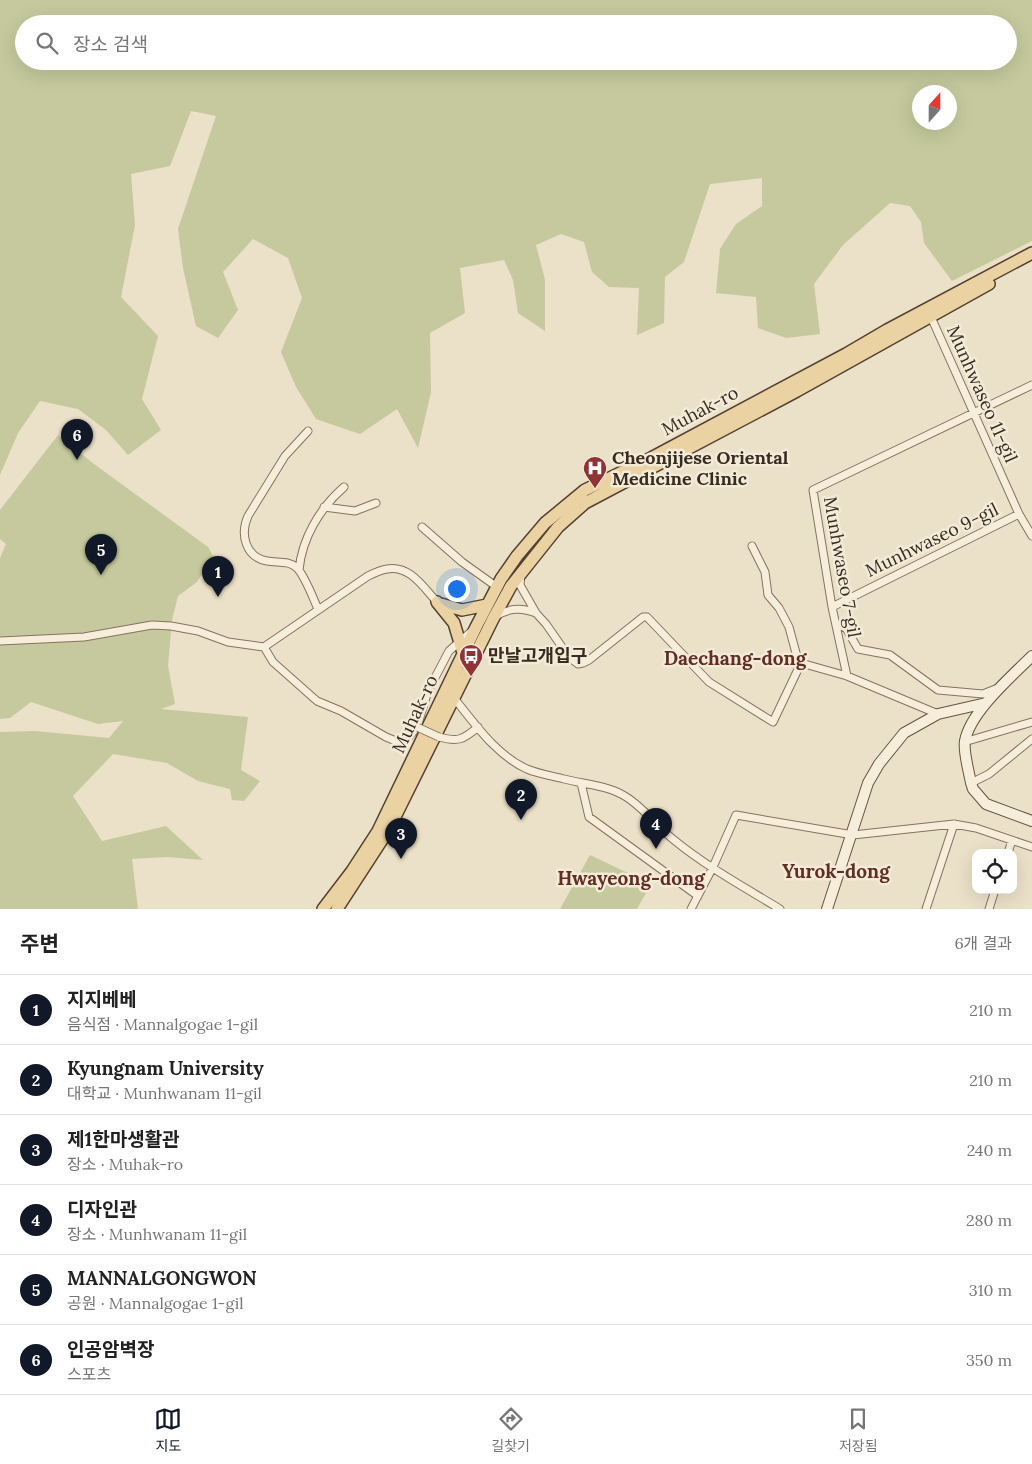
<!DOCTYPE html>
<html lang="ko">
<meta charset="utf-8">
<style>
:root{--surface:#fff;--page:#f6f6f6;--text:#222;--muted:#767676;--line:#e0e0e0;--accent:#111827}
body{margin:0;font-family:Lora,"Noto Sans KR",serif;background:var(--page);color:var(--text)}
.controls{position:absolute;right:15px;bottom:15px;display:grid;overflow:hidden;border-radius:10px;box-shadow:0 5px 20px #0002}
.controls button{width:45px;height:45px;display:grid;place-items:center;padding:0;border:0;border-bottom:1px solid var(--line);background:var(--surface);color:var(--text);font:25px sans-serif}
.compass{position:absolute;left:912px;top:85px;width:45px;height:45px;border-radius:50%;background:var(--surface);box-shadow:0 5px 20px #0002;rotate:21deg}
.you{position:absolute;left:456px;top:588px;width:18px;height:18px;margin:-12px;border:4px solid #fff;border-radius:50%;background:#1a73e8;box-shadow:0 0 0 8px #1a73e833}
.badge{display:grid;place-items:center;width:32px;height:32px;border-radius:50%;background:var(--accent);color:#fff;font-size:16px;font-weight:700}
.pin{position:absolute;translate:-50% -41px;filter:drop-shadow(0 1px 2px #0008)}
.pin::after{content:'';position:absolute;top:26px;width:18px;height:15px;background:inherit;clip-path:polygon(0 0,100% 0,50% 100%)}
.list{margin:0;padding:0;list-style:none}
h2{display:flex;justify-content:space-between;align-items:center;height:65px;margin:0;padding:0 20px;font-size:21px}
h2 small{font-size:16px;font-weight:400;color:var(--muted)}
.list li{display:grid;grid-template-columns:32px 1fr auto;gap:15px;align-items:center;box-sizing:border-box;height:70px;padding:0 20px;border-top:1px solid var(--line)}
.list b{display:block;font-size:19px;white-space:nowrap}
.list p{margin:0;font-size:16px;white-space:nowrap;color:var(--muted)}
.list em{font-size:16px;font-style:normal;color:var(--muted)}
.icon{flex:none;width:28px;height:28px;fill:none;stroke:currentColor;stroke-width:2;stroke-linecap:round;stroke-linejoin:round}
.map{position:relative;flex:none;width:1032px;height:909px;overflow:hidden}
.search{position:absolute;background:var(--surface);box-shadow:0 5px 20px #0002;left:15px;right:15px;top:15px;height:55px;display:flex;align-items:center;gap:12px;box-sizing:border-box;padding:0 18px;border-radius:28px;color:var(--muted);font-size:19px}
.sheet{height:485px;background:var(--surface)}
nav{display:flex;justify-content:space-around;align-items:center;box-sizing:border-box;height:70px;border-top:1px solid var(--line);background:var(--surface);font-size:14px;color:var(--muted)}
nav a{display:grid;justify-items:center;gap:2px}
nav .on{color:var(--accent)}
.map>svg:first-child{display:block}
.green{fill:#c5c99d;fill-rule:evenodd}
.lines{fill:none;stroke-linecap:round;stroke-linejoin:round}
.minor-casing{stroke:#86725e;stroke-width:9}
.secondary-casing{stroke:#685341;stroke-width:12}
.primary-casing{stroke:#544132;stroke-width:14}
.minor{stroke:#f6eddb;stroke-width:7}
.secondary{stroke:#f6eddb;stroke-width:10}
.primary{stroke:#ebd2a3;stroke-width:11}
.minor-bridge-casing{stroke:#86725e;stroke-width:9;stroke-linecap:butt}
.minor-bridge{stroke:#f6eddb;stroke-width:7}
.labels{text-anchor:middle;stroke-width:5;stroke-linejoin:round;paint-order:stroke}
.street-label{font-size:18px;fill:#382b21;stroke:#f3ead7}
.poi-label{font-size:18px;font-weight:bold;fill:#382b21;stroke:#f3ead7;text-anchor:start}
.neighbourhood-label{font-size:19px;font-weight:bold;fill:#612e23;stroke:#f3ead7}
</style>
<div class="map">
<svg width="1032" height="909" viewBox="0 0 1032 909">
<rect width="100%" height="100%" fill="#ebe0c8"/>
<path class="green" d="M0,0H1032V241L952,281L924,243L921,222L910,206L890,203L843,245L814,284L820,334L786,338L758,328L756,297L716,293L720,249L736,224L762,206V178L710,184L684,262L665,277L664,323L637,335L639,288L609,287L592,272L584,242L561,234L536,245L545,280V331L518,313L513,280L504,260L460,268L465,313L430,333L431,392L418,448L397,409L360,434L316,419L296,387L281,352L302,298L288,258L253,239L223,272L238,310L218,338L196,326L183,268L178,229L216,116L191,111L170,166L131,174L135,225L121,297L158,336L142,399L161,430L128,455L106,430L78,409L40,401L18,433L0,475ZM24,24H1008V61H24ZM950,92V122H920V92Z
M58,435L94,464L208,547L213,556L197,582L178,596L172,620L168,666L175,704L161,709L248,717L241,770L260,781L244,801L232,800L230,789L198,781L167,763L113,754L73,796L102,841L166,826L203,860L167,857L132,859L138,909H0V732L35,731L109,738L123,721L98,724L31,702L10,718L0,719V558L6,544L0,539V510Z
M590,855L651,884L637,909H560Z"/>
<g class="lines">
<g class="minor-casing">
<path id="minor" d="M931,317L1019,514L1032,536
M308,431L285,456L248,516C240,534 245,557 267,561C278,563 288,560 297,568C305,576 313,598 318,609
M324,507L355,511L376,503
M422,527L462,562L497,587
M752,546L765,572L768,595L779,608L789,627L796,653L801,663
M299,570C302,538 320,508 344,487
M521,574L520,585L536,613L546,624L569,657L578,664L583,663L589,660L643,617H647L709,682L773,722L801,663
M832,607L1019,514
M496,616C509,608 521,607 536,613
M836,624L846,628L858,649L890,655L938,690L983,694L998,688
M0,641L84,637L152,625L171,626L198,631L228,642L264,647L368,576C374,573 381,570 387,569C410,565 423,587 437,602
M264,647L273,662L317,701L341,711L386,737L403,744L417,727L428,691L449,651L472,631
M801,663L847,676L938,714
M847,676L832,607L813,490L1032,385
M454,698C475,724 496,755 527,769C539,774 552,776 564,779C583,784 605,785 623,795C643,806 656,826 674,840C707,867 744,887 780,909
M439,737C458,742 463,740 478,727
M964,742L1032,722
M581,783L589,817L698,896
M971,783L989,774L1032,739
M1008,853L1012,840
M691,909L713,867L736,815L853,835L954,824L976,828L1032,847
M926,909L954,824
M989,909L995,890"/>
</g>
<g class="secondary-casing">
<path id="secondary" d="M1032,656C1012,676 970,712 965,741C963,751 969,772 971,783L973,789L986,804L1032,821
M827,909L868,783L879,764L904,733L938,714L986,703"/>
</g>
<g class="primary-casing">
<path id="primary" d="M437,602L454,623L463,653
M441,604L462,610L487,605
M323,909L352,871L378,831L476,627L501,579L517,556L545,523L585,490L651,458L846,354L887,330L1032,253
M337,909L389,829L493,619L511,586L558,527L585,503L797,391L989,284"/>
</g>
<use href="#minor" class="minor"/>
<use href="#secondary" class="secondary"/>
<use href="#primary" class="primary"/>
<g class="minor-bridge-casing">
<path id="minor-bridge" d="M417,727L439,737"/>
</g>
<use href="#minor-bridge" class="minor-bridge"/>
</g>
<defs>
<g id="hospital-pin" transform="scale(1.25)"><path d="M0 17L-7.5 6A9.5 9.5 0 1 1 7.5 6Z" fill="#903337" stroke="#f3ead7"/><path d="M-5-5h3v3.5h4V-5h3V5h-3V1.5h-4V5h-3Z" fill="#fff"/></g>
<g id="bus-pin" transform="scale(1.25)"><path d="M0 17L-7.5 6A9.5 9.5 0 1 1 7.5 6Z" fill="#903337" stroke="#f3ead7"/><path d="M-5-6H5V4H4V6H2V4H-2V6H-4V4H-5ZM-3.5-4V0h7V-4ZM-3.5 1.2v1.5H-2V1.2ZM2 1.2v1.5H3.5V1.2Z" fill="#fff"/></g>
</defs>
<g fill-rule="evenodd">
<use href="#hospital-pin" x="595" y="468"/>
<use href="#bus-pin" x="471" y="656"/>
</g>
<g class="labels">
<g class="street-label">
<text transform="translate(982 394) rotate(66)" y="6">Munhwaseo 11-gil</text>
<text transform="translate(700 411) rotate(-28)" y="6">Muhak-ro</text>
<text transform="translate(932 540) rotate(-26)" y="6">Munhwaseo 9-gil</text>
<text transform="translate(842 567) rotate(80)" y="6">Munhwaseo 7-gil</text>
<text transform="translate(415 714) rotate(-65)" y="6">Muhak-ro</text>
</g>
<g class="poi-label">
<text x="612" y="464">Cheonjijese Oriental<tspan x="612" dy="21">Medicine Clinic</tspan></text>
<text x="488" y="662">만날고개입구</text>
</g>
<g class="neighbourhood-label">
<text x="735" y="665">Daechang-dong</text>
<text x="836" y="878">Yurok-dong</text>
<text x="631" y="885">Hwayeong-dong</text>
</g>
</g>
</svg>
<div class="controls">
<button><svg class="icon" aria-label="locate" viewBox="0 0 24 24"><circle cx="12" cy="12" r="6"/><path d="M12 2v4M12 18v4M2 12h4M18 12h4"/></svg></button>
</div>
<svg class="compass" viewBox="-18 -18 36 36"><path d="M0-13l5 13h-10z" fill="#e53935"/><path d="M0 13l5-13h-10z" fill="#767676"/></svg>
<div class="you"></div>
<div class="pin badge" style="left:218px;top:597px">1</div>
<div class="pin badge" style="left:521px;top:820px">2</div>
<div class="pin badge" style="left:401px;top:859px">3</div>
<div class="pin badge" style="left:656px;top:849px">4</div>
<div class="pin badge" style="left:101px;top:575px">5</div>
<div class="pin badge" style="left:77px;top:460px">6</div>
<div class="search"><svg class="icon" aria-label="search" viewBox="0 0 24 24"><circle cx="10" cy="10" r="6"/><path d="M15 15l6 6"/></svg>장소 검색</div>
</div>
<section class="sheet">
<h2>주변<small>6개 결과</small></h2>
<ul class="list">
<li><span class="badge">1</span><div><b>지지베베</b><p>음식점 · Mannalgogae 1-gil</p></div><em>210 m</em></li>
<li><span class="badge">2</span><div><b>Kyungnam University</b><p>대학교 · Munhwanam 11-gil</p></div><em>210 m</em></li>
<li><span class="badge">3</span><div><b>제1한마생활관</b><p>장소 · Muhak-ro</p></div><em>240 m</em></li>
<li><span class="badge">4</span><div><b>디자인관</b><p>장소 · Munhwanam 11-gil</p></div><em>280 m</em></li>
<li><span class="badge">5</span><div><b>MANNALGONGWON</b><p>공원 · Mannalgogae 1-gil</p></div><em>310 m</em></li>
<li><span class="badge">6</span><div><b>인공암벽장</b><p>스포츠</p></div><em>350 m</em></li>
</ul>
</section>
<nav>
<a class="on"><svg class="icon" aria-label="map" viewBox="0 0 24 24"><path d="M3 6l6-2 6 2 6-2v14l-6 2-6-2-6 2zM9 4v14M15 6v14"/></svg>지도</a>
<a><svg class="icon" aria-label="directions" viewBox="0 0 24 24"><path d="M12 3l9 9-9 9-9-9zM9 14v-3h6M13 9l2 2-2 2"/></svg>길찾기</a>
<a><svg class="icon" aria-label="saved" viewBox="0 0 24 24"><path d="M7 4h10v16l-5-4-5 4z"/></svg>저장됨</a>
</nav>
